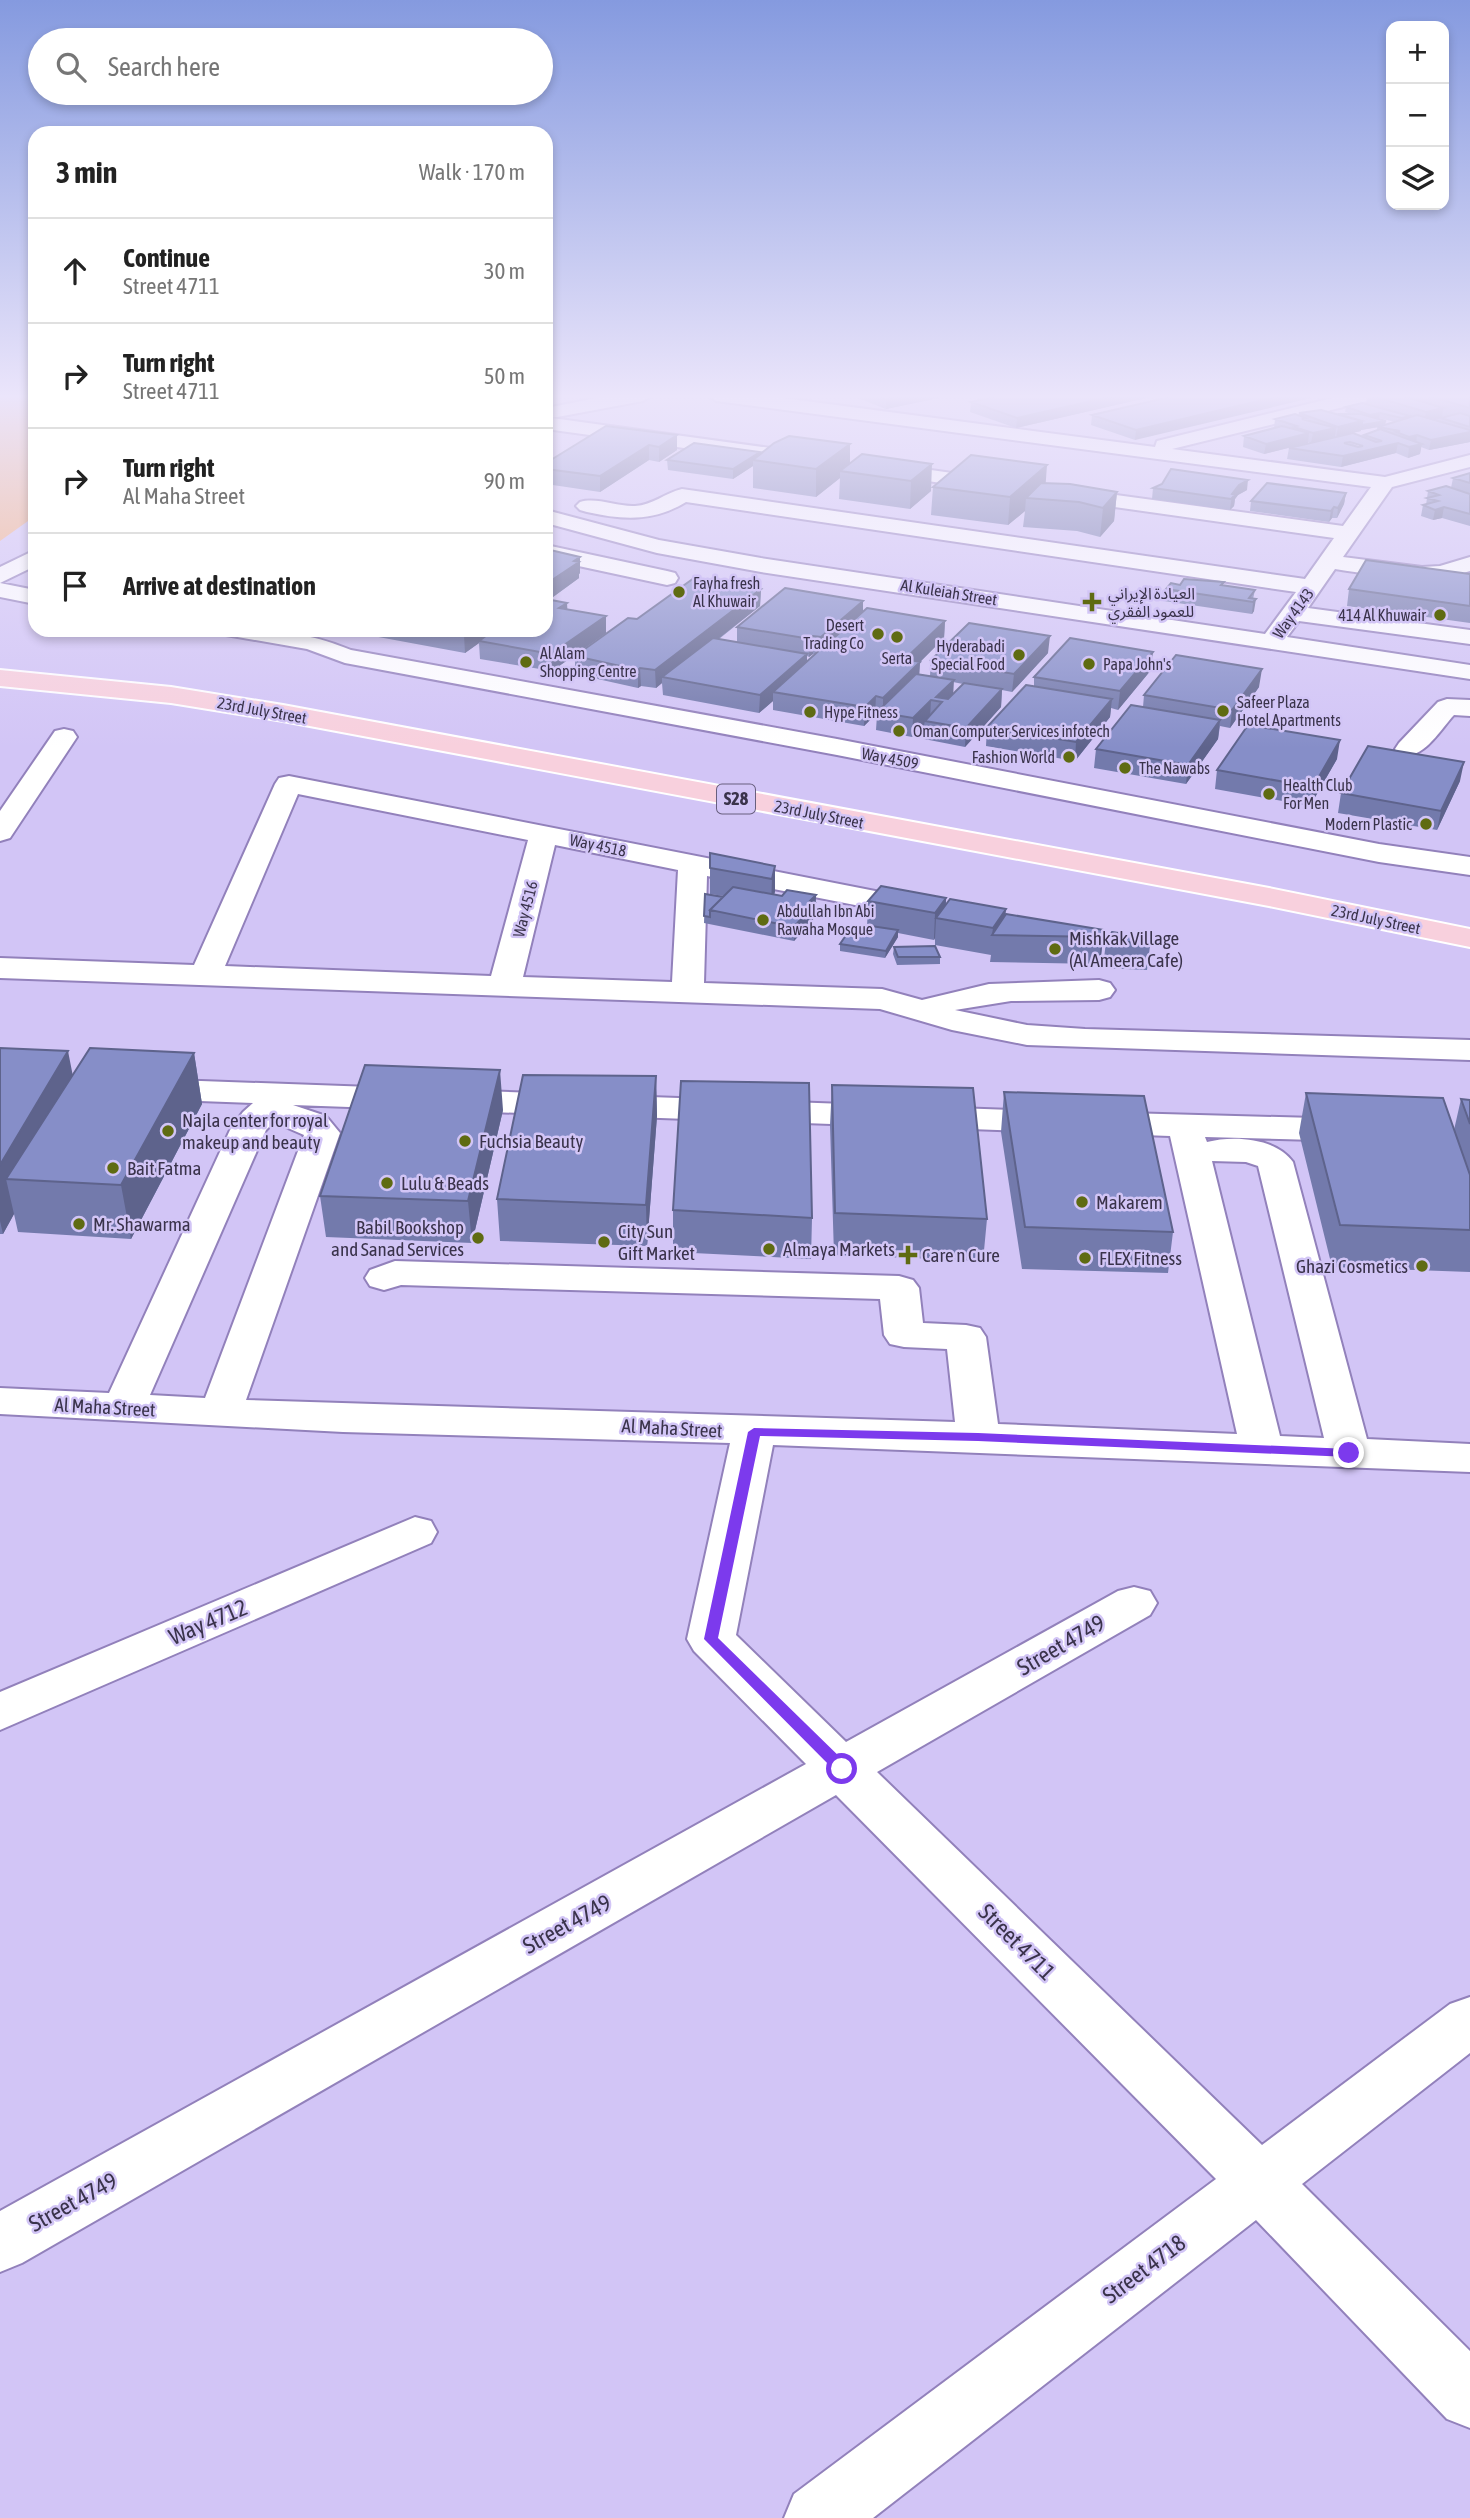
<!DOCTYPE html>
<meta charset="utf-8">
<style>
:root{--surface:#fff;--page:#f6f6f6;--text:#222;--muted:#767676;--line:#e0e0e0}
body{margin:0;font-family:"Asap Condensed","Noto Sans Arabic",sans-serif;background:var(--page);color:var(--text)}
.controls{position:absolute;right:21px;top:21px;display:grid;overflow:hidden;border-radius:14px;box-shadow:0 4px 10px #0003}
.controls button{width:63px;height:63px;display:grid;place-items:center;padding:0;border:0;border-bottom:2px solid var(--line);background:var(--surface);color:var(--text);font:35px sans-serif}
.stop{position:absolute;width:21px;height:21px;margin:-16px;border:5px solid #7c3aed;border-radius:50%;background:#fff}
.stop.end{background:#7c3aed;border-color:#fff;box-shadow:0 2px 7px #0008}
.list{margin:0;padding:0;list-style:none}
h2{display:flex;justify-content:space-between;align-items:center;height:91px;margin:0;padding:0 28px;font-size:30px}
h2 small{font-size:23px;font-weight:400;color:var(--muted)}
.list li{display:grid;grid-template-columns:46px 1fr auto;gap:21px;align-items:center;box-sizing:border-box;height:105px;padding:0 28px;border-top:2px solid var(--line)}
.list b{display:block;font-size:26px;white-space:nowrap}
.list p{margin:0;font-size:23px;white-space:nowrap;color:var(--muted)}
.list em{font-size:23px;font-style:normal;color:var(--muted)}
.icon{flex:none;width:38px;height:38px;fill:none;stroke:currentColor;stroke-width:2;stroke-linecap:round;stroke-linejoin:round}
.map{position:relative;flex:none;width:1470px;height:2518px;overflow:hidden}
.search{position:absolute;background:var(--surface);box-shadow:0 4px 10px #0003;left:28px;top:28px;width:525px;height:77px;display:flex;align-items:center;gap:18px;box-sizing:border-box;padding:0 24px;border-radius:38px;color:var(--muted);font-size:26px}
.panel{position:absolute;background:var(--surface);box-shadow:0 4px 10px #0003;left:28px;top:126px;width:525px;height:511px;border-radius:21px}
.map>svg:first-child{display:block}
.green{fill:#f6ae78}
.lines{fill:none;stroke-linecap:round;stroke-linejoin:round}
.minor-casing{stroke:#9281bb;stroke-width:4}
.major-casing{stroke:#fff;stroke-width:4}
.minor{fill:#fff;fill-rule:evenodd}
.major{fill:#f8d0dd;fill-rule:evenodd}
.wall{fill:#737aac;fill-rule:evenodd}
.shaded-wall{fill:#5e638c}
.building{fill:#868ec8;stroke:#5e638c;stroke-width:2;fill-rule:evenodd}
.route{fill:#7c3aed}
.poi-dot{fill:#5f6b12;stroke:#d2c5f6;stroke-width:2.5}
.labels{text-anchor:middle;stroke-width:5;stroke-linejoin:round;paint-order:stroke}
.far-poi-label{font-size:16px;fill:#3a334b;stroke:#d2c5f6;text-anchor:start}
.far-street-label{font-size:16px;fill:#3a334b;stroke:#d2c5f6}
.shield{fill:#d2c5f6;stroke:#685f7e;stroke-width:2}
.shield-label{font-size:18px;font-weight:bold;fill:#3a334b}
.poi-label{font-size:19px;fill:#3a334b;stroke:#d2c5f6;text-anchor:start}
.street-label{font-size:19px;fill:#3a334b;stroke:#d2c5f6}
.near-street-label{font-size:23px;fill:#3a334b;stroke:#d2c5f6}
</style>
<div class="map">
<svg width="1470" height="2518" viewBox="0 0 1470 2518">
<rect width="100%" height="100%" fill="#d2c5f6"/>
<path class="green" d="M0,395H35V516L0,541Z"/>
<g class="lines">
<g class="minor-casing">
<path id="minor" d="M612,395H652L643,401L552,418L814,454L821,456L824,460L821,464L814,466L546,429V408Z
M707,395H761L1155,447L1157,441L1345,395H1378L1376,399L1172,449L1385,477L1470,455V467L1392,487L1343,557L1422,567L1440,566L1470,557V571C1423,586 1382,576 1335,569L1308,608L1470,630V644L1299,621L1287,637L1470,665V679L761,572L657,553L546,523V510L659,540L761,558L1265,634L1296,592L686,502C653,522 623,520 587,512L580,510L576,506L580,502C597,497 617,507 635,506C653,505 665,493 682,489L1305,579L1334,538L1065,500L1058,498L1055,494L1058,490L1065,488L1343,526L1371,487L716,401Z
M881,463L995,479L1002,481L1005,485L1002,489L995,491L874,473L871,469L874,465Z
M546,545L667,571L675,573L678,578L675,583L667,585L546,559Z
M35,550V566L0,583V567Z
M0,583L35,590V604L0,597Z
M222,630C270,630 306,631 351,650L837,739L1379,844L1470,857V875L1379,862L837,755L345,663L307,649L226,635Z
M1447,699L1470,700V716L1454,715C1439,731 1423,761 1399,755L1395,749L1399,743L1438,702Z
M64,729L73,731L77,737L10,838L0,841V811L55,731Z
M289,776L921,900L932,903L936,909L932,915L921,918L707,876L704,983L882,989L922,1000L989,984L1099,980L1110,983L1115,990L1110,997L1099,1000L1011,1001L955,1010L1027,1025L1085,1029L1470,1040V1060L1027,1045L952,1030L880,1009L0,978V958L194,965L275,784L279,778ZM298,794L528,840L491,976L225,966ZM555,845L678,870L672,982L523,977Z
M146,1079L1012,1110L1352,1119L1365,1122L1370,1130L1365,1138L1352,1141L1205,1137L1207,1142C1234,1135 1276,1138 1293,1162L1367,1439L1470,1444V1472L773,1445L736,1635L846,1742L1118,1591L1134,1587L1150,1591L1157,1603L1150,1615L877,1772L1262,2145L1450,2004L1470,1997V2053L1302,2184L1470,2351V2428L1447,2419L1256,2220L873,2518H784L794,2494L1216,2179L836,1795L22,2263L0,2272V2211L806,1764L694,1651L687,1639L730,1443L343,1432L0,1414V1388L109,1393L230,1130L243,1112L253,1103L146,1099L134,1096L129,1089L134,1082ZM293,1105L1170,1136L1237,1434L998,1424L986,1337L980,1328L966,1325L923,1323L919,1288L913,1280L899,1276L395,1261L370,1270L365,1278L370,1286L384,1290L401,1285L880,1299L884,1335L890,1344L904,1347L947,1349L955,1422L246,1400L340,1133L326,1116ZM274,1122L304,1135L205,1398L150,1395L266,1130ZM1212,1161L1246,1162L1258,1166L1324,1438L1280,1436Z
M415,1517L431,1521L437,1532L431,1543L0,1730V1692Z"/>
</g>
<g class="major-casing">
<path id="major" d="M0,670L171,687L283,705L1269,888L1470,929V947L1269,906L283,721L171,703L0,686Z"/>
</g>
<use href="#minor" class="minor"/>
<use href="#major" class="major"/>
</g>
<path class="wall" d="M850,395H953L886,409Z
M1159,395L1016,428L970,412L971,402Z
M1178,395L1135,440L1091,425L1092,415Z
M1367,395L1404,397V395H1470V442L1429,450L1421,447L1420,454L1408,458L1396,453L1341,467L1287,459L1289,448L1311,443L1308,442V443L1264,454L1243,447L1244,436L1274,428L1275,419L1299,415V413L1352,414L1345,412L1346,407L1366,404ZM1377,418H1379L1395,422L1385,425ZM1377,427V430L1364,435L1363,437L1335,438V436L1361,431V430ZM1350,442L1363,446L1360,447L1351,443L1348,444L1344,443Z
M677,435V450L659,462L649,460L600,492L546,484V463Z
M760,452V455L850,463L862,454L931,491L910,509L839,499L840,478L816,497L753,488V466L733,479L668,470L667,460Z
M1470,473V526L1442,518L1433,520L1421,516L1423,505H1426L1428,491L1451,488L1453,478Z
M1046,483L1117,492L1114,521L1100,537L1077,531L1023,527L1025,511L1008,525L931,515L933,487Z
M1153,488L1247,490L1238,495L1235,499L1234,506L1230,510L1152,499Z
M1346,493L1344,504L1337,518H1332L1329,522L1250,511L1251,501Z
M546,549L580,573L579,574V578L549,600L568,610L606,616V633L552,671L480,659L479,643L465,653L373,636L372,630H546Z
M1470,574V623L1347,606L1349,589Z
M745,584V586L761,589L760,606L719,639L737,642V627L863,612L945,621L944,638L920,662L919,674L930,676L931,660L1048,653L1012,692L1002,690L1001,707L965,747L924,739V725L912,737L876,730L877,715H875L864,726L773,710V701L759,713L663,695L662,683L656,688L641,686L638,688L575,674V656L637,619ZM813,654H815L807,662V656L809,657ZM953,682L963,684L953,695Z
M1180,585H1223L1255,590L1253,599L1254,611L1252,614L1164,601L1166,589Z
M1151,670L1118,710L1111,708L1110,717L1075,761L986,746L987,727L1034,686V677Z
M1259,687L1230,728L1220,726L1218,739L1186,784L1094,768L1096,749L1143,707L1144,695Z
M1337,759L1310,806L1215,789L1217,770Z
M1460,781L1437,830L1338,813L1341,793Z
M710,853L775,866L774,895L782,896L816,895L815,917L794,941L704,923L705,894L724,896L710,894Z
M946,898V904L1104,930L1101,956L1099,964L990,962L991,955L935,945V938L934,940L898,933V937L885,958L840,951V944L868,928H867L868,901Z
M1151,938L1147,970L1103,968L1106,941Z
M894,947L940,957V964L897,965L893,954Z
M0,1048L72,1075L194,1053L202,1104L131,1239L18,1232L14,1214L3,1234H0Z
M656,1076L657,1116L647,1246L500,1241L497,1199Z
M832,1085L987,1219L983,1261L834,1255L830,1125Z
M1004,1092L1173,1232L1168,1273L1022,1269L1001,1132Z
M1306,1093L1454,1130L1461,1099L1470,1100V1272L1332,1267L1299,1133Z
M503,1110L472,1243L326,1237L320,1196Z
M673,1210L812,1218L811,1259L673,1252Z"/>
<path class="shaded-wall" d="M906,395H953L886,409V399Z
M1118,395H1159L1016,428L1017,418Z
M1284,395H1324L1135,440L1136,430Z
M1443,408L1442,418L1424,422L1426,412Z
M1380,413L1379,418L1369,420L1370,415Z
M1362,421H1386L1385,426L1361,430V431L1336,437L1338,427Z
M1336,428L1335,438L1311,443L1313,433Z
M1470,432V442L1429,450L1431,440Z
M1309,433L1308,443L1264,454L1266,444Z
M677,435V450L659,462V447Z
M1417,435L1416,445L1407,447L1409,437Z
M1398,443L1396,453L1341,467L1343,456Z
M850,444V471H840V478L816,497V469Z
M1422,444L1420,454L1408,458L1409,447Z
M649,445V460L600,492V476Z
M760,452V461L753,460V466L733,479V469Z
M932,464L931,491L910,509L911,481Z
M1047,465L1045,493L1026,498L1025,511L1008,525L1010,497Z
M1248,480L1247,490L1238,495L1235,499L1234,506L1230,510L1232,494L1239,485Z
M1117,492L1114,521L1100,537L1103,508Z
M1346,493L1344,504L1337,518L1338,508Z
M1334,507L1332,518L1329,522L1331,511Z
M1444,507L1442,518L1433,520L1435,510Z
M580,557V573L579,574V578L546,602V584Z
M761,589L760,606L668,678L662,677V683L656,688L655,670Z
M1256,599L1254,611L1252,614L1253,602Z
M863,601V618L826,645L825,651L821,655V637Z
M567,603L568,620L559,608Z
M606,616V633L552,671L551,654Z
M945,621L944,638L920,662L919,679L883,713V698L905,659Z
M472,630H498L479,641V643L465,653L464,635Z
M813,636V654L809,657L810,639Z
M1050,636L1048,653L1012,692L1014,674Z
M1153,652L1151,670L1118,710L1120,691Z
M807,654V672L773,692V701L759,713L760,695Z
M640,668L641,686L638,688V670Z
M1262,669L1259,687L1230,728L1232,710Z
M954,680L953,698L942,702L936,697Z
M1002,689L1001,707L965,747L966,728Z
M876,696L875,715L864,726L865,707Z
M1112,699L1110,717L1075,761L1076,742Z
M931,700L930,719L925,721L924,725L912,737L913,718Z
M1220,720L1218,739L1186,784L1188,765Z
M1340,740L1337,759L1310,806L1313,787Z
M1464,762L1460,781L1437,830L1441,811Z
M775,866V892L771,906L772,879Z
M816,895L815,917L794,941V927L810,901Z
M946,898L945,920L936,918L935,938L934,940L935,913Z
M1006,909L1004,935H992L993,928Z
M898,930V937L885,958L886,951Z
M1104,930L1101,956L1099,964L1101,937Z
M68,1051L78,1102L6,1179L14,1214L3,1234L0,1221V1165Z
M194,1053L202,1104L131,1239L121,1185Z
M500,1070L503,1110L472,1243L468,1201Z
M656,1076L657,1116L647,1246L646,1205Z"/>
<path class="building" d="M876,395H906L886,399Z
M1002,395H1118L1017,418L971,402Z
M1178,395H1284L1136,430L1092,415Z
M1369,395H1400L1443,408L1426,412Z
M1425,395H1470V408Z
M1362,403L1410,416L1402,418L1380,413L1370,415L1346,407Z
M1321,410L1362,421L1338,427L1299,413Z
M1460,413L1470,416V427L1441,418Z
M1295,414L1306,418L1302,419L1336,428L1313,433L1294,427L1297,426L1275,419Z
M1338,414H1361L1386,421L1362,425V421Z
M1417,415L1470,430V432L1431,440L1417,435L1409,437L1396,432L1400,431L1378,427Z
M606,426L677,435L659,447L649,445L600,476L546,469V463Z
M1282,426L1309,433L1266,444L1244,436Z
M1380,429L1422,444L1409,447L1398,443L1343,456L1289,448L1353,433L1376,442L1382,441L1364,435ZM1350,442L1363,446L1358,447L1344,443Z
M789,436L850,444L816,469L753,460L774,443Z
M694,443L760,452L733,469L667,460Z
M862,454L932,464L911,481L840,471Z
M971,455L1047,465L1010,497L933,487Z
M1171,469L1248,480L1239,485L1232,494L1235,495L1231,499L1153,488L1162,484Z
M1470,473V483L1453,478Z
M1041,483L1070,484L1117,492L1103,508L1079,502L1026,498Z
M1267,483L1346,493L1338,508L1334,507L1331,511L1251,501Z
M1446,486L1470,494V514L1444,507L1435,510L1423,505L1438,501L1427,498L1439,495L1428,491Z
M546,549L580,557L574,561L579,562L546,584Z
M1366,560L1470,574V606L1349,589Z
M694,578L745,584L742,586L761,589L655,670L640,668L638,670L575,656L628,618L637,619Z
M1184,579L1224,582L1221,585L1255,590L1249,598L1256,599L1253,602L1166,589L1171,583L1180,585Z
M785,588L863,601L821,637L813,636L810,639L737,627Z
M546,599L567,603L559,608L606,616L551,654L479,641L494,630H546Z
M867,608L945,621L905,659L920,662L883,698L876,696L865,707L773,692L824,646L842,649L826,645Z
M969,623L1050,636L1014,674L931,660Z
M434,630H472L464,635Z
M713,638L807,654L760,695L662,677Z
M1070,638L1153,652L1120,691L1034,677Z
M1176,655L1262,669L1232,710L1144,695Z
M916,674L954,680L936,697L948,699L964,683L1002,689L966,728L925,721L942,702L931,700L913,718L877,712Z
M1026,685L1112,699L1076,742L987,727Z
M1131,705L1220,720L1188,765L1096,749Z
M1248,725L1340,740L1313,787L1217,770Z
M1368,746L1464,762L1441,811L1341,793Z
M710,853L775,866L772,879L710,868Z
M881,886L946,898L935,913L868,901Z
M733,887L782,896L787,890L816,895L810,901L815,903L794,927L710,910Z
M705,894L723,897L710,910V917L704,916Z
M950,899L1006,909L993,928L936,918Z
M1006,914L1104,930L1101,937L992,935Z
M871,926L898,930L886,951L840,944L851,928L865,931Z
M1112,932L1151,938L1150,943L1106,941Z
M935,946L940,957H898L894,947Z
M0,1048L68,1051L0,1165Z
M90,1048L194,1053L121,1185L6,1179Z
M365,1065L500,1070L468,1201L320,1196Z
M523,1075L656,1076L646,1205L497,1199Z
M681,1081L809,1083L812,1218L673,1210Z
M832,1085L973,1088L987,1219L835,1213Z
M1004,1092L1144,1096L1173,1232L1025,1227Z
M1306,1093L1443,1098L1470,1175V1230L1340,1225Z
M1461,1099L1470,1100V1124Z"/>
<linearGradient id="sky" x2="0" y2="1"><stop stop-color="#859adf"/><stop offset="0.53" stop-color="#ebe5fb"/><stop offset="1" stop-color="#ebe5fb" stop-opacity="0"/></linearGradient>
<rect width="1470" height="748" fill="url(#sky)"/>
<path class="route" d="M754,1428L978,1433L1349,1449L1355,1453L1349,1457L978,1441L760,1436L718,1638L848,1765L850,1769L848,1773H837L704,1639L748,1432Z"/>
<g class="poi-dot">
<circle cx="679" cy="592" r="7"/>
<path d="M1088.5 591.5h7v7h7v7h-7v7h-7v-7h-7v-7h7z"/>
<circle cx="1440" cy="615" r="7"/>
<circle cx="878" cy="634" r="7"/>
<circle cx="897" cy="637" r="7"/>
<circle cx="1019" cy="655" r="7"/>
<circle cx="526" cy="662" r="7"/>
<circle cx="1089" cy="664" r="7"/>
<circle cx="1223" cy="711" r="7"/>
<circle cx="810" cy="712" r="7"/>
<circle cx="899" cy="731" r="7"/>
<circle cx="1069" cy="757" r="7"/>
<circle cx="1125" cy="768" r="7"/>
<circle cx="1269" cy="794" r="7"/>
<circle cx="1426" cy="824" r="7"/>
<circle cx="763" cy="920" r="7"/>
<circle cx="1055" cy="949" r="7"/>
<circle cx="168" cy="1131" r="7"/>
<circle cx="465" cy="1141" r="7"/>
<circle cx="113" cy="1168" r="7"/>
<circle cx="387" cy="1183" r="7"/>
<circle cx="1082" cy="1202" r="7"/>
<circle cx="79" cy="1224" r="7"/>
<circle cx="478" cy="1238" r="7"/>
<circle cx="604" cy="1242" r="7"/>
<circle cx="769" cy="1249" r="7"/>
<path d="M904.5 1244.5h7v7h7v7h-7v7h-7v-7h-7v-7h7z"/>
<circle cx="1085" cy="1258" r="7"/>
<circle cx="1422" cy="1266" r="7"/>
</g>
<g class="labels">
<g class="far-poi-label">
<text x="693" y="589">Fayha fresh<tspan x="693" dy="18">Al Khuwair</tspan></text>
<text x="1108" y="599">العيادة الإيراني<tspan x="1108" dy="18">للعمود الفقري</tspan></text>
<text x="1426" y="621" text-anchor="end">414 Al Khuwair</text>
<text x="864" y="631" text-anchor="end">Desert<tspan x="864" dy="18">Trading Co</tspan></text>
<text x="1005" y="652" text-anchor="end">Hyderabadi<tspan x="1005" dy="18">Special Food</tspan></text>
<text x="540" y="659">Al Alam<tspan x="540" dy="18">Shopping Centre</tspan></text>
<text x="897" y="664" text-anchor="middle">Serta</text>
<text x="1103" y="670">Papa John's</text>
<text x="1237" y="708">Safeer Plaza<tspan x="1237" dy="18">Hotel Apartments</tspan></text>
<text x="824" y="718">Hype Fitness</text>
<text x="913" y="737">Oman Computer Services infotech</text>
<text x="1055" y="763" text-anchor="end">Fashion World</text>
<text x="1139" y="774">The Nawabs</text>
<text x="1283" y="791">Health Club<tspan x="1283" dy="18">For Men</tspan></text>
<text x="1412" y="830" text-anchor="end">Modern Plastic</text>
<text x="777" y="917">Abdullah Ibn Abi<tspan x="777" dy="18">Rawaha Mosque</tspan></text>
</g>
<g class="far-street-label">
<text transform="translate(949 592) rotate(9)" y="6">Al Kuleiah Street</text>
<text transform="translate(1293 613) rotate(-54)" y="6">Way 4143</text>
<text transform="translate(262 710) rotate(10)" y="6">23rd July Street</text>
<text transform="translate(890 758) rotate(11)" y="6">Way 4509</text>
<text transform="translate(819 814) rotate(11)" y="6">23rd July Street</text>
<text transform="translate(598 845) rotate(12)" y="6">Way 4518</text>
<text transform="translate(525 909) rotate(-76)" y="6">Way 4516</text>
<text transform="translate(1376 919) rotate(12)" y="6">23rd July Street</text>
</g>
<rect class="shield" x="717" y="784.5" width="38" height="29" rx="5"/>
<g class="shield-label">
<text x="736" y="805">S28</text>
</g>
<g class="poi-label">
<text x="1069" y="945">Mishkak Village<tspan x="1069" dy="22">(Al Ameera Cafe)</tspan></text>
<text x="182" y="1127">Najla center for royal<tspan x="182" dy="22">makeup and beauty</tspan></text>
<text x="479" y="1148">Fuchsia Beauty</text>
<text x="127" y="1175">Bait Fatma</text>
<text x="401" y="1190">Lulu &amp; Beads</text>
<text x="1096" y="1209">Makarem</text>
<text x="93" y="1231">Mr. Shawarma</text>
<text x="464" y="1234" text-anchor="end">Babil Bookshop<tspan x="464" dy="22">and Sanad Services</tspan></text>
<text x="618" y="1238">City Sun<tspan x="618" dy="22">Gift Market</tspan></text>
<text x="783" y="1256">Almaya Markets</text>
<text x="922" y="1262">Care n Cure</text>
<text x="1099" y="1265">FLEX Fitness</text>
<text x="1408" y="1273" text-anchor="end">Ghazi Cosmetics</text>
</g>
<g class="street-label">
<text transform="translate(105 1407) rotate(3)" y="7">Al Maha Street</text>
<text transform="translate(672 1428) rotate(3)" y="7">Al Maha Street</text>
</g>
<g class="near-street-label">
<text transform="translate(208 1622) rotate(-23)" y="8">Way 4712</text>
<text transform="translate(1061 1645) rotate(-30)" y="8">Street 4749</text>
<text transform="translate(567 1924) rotate(-29)" y="8">Street 4749</text>
<text transform="translate(1017 1942) rotate(45)" y="8">Street 4711</text>
<text transform="translate(73 2202) rotate(-29)" y="8">Street 4749</text>
<text transform="translate(1144 2269) rotate(-37)" y="8">Street 4718</text>
</g>
</g>
</svg>
<div class="controls">
<button>+</button>
<button>−</button>
<button><svg class="icon" aria-label="layers" viewBox="0 0 24 24"><path d="M12 4l9 5-9 5-9-5zM3 14l9 5 9-5"/></svg></button>
</div>
<div class="stop" style="left:842px;top:1769px"></div>
<div class="stop end" style="left:1349px;top:1453px"></div>
<div class="search"><svg class="icon" aria-label="search" viewBox="0 0 24 24"><circle cx="10" cy="10" r="6"/><path d="M15 15l6 6"/></svg>Search here</div>
<section class="panel">
<h2>3 min<small>Walk · 170 m</small></h2>
<ul class="list">
<li><svg class="icon" aria-label="ahead" viewBox="0 0 24 24"><path d="M12 20V5M6 11l6-6 6 6"/></svg><div><b>Continue</b><p>Street 4711</p></div><em>30 m</em></li>
<li><svg class="icon" aria-label="right" viewBox="0 0 24 24"><path d="M7 20v-9h11M14 6l5 5-5 5"/></svg><div><b>Turn right</b><p>Street 4711</p></div><em>50 m</em></li>
<li><svg class="icon" aria-label="right" viewBox="0 0 24 24"><path d="M7 20v-9h11M14 6l5 5-5 5"/></svg><div><b>Turn right</b><p>Al Maha Street</p></div><em>90 m</em></li>
<li><svg class="icon" aria-label="arrive" viewBox="0 0 24 24"><path d="M6 21V4h12l-3 4 3 4H6"/></svg><div><b>Arrive at destination</b></div></li>
</ul>
</section>
</div>
